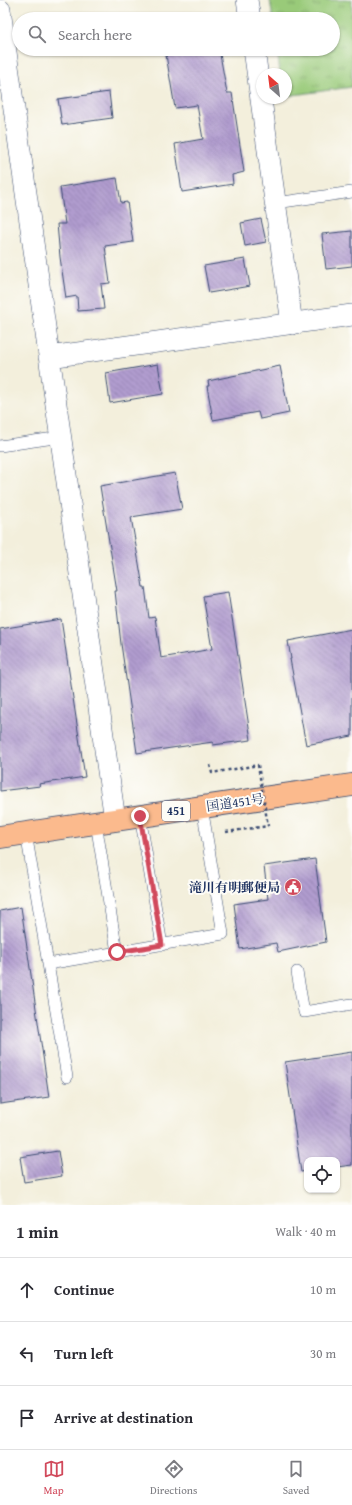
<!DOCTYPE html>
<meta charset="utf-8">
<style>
:root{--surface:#fff;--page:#f7f7f7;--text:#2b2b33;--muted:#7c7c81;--line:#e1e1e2;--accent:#d1495b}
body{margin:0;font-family:"Gentium Book Plus","Noto Serif JP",serif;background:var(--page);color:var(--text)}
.controls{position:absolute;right:12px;bottom:12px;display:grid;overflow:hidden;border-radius:8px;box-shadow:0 1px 3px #0004}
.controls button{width:36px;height:36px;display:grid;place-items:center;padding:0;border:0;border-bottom:1px solid var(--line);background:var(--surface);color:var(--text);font:20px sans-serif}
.compass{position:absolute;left:256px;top:68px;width:36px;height:36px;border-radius:50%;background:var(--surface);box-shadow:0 1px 3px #0004;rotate:332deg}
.stop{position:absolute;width:12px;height:12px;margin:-9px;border:3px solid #d1495b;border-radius:50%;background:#fff}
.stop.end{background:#d1495b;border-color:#fff;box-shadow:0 1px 4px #0008}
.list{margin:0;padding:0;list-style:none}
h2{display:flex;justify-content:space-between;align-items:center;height:52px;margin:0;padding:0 16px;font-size:17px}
h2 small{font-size:13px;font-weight:400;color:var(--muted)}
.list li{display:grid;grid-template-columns:26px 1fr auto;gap:12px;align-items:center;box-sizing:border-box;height:64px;padding:0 16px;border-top:1px solid var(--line)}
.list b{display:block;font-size:15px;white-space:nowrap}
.list em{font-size:13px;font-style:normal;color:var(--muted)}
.icon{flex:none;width:22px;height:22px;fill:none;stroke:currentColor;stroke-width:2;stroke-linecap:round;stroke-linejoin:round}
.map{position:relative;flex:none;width:352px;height:1205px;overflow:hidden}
.search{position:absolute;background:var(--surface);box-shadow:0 1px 3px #0004;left:12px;right:12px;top:12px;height:44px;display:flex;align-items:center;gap:10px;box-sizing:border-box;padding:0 14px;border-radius:22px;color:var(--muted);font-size:15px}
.sheet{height:244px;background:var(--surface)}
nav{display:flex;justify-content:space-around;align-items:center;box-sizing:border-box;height:56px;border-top:1px solid var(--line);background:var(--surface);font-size:11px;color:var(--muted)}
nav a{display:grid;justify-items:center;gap:2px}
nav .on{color:var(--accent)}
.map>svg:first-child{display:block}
.grass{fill:url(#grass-tufts);stroke:#5a7c6c}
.building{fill:url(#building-back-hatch)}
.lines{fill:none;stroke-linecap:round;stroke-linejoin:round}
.lane-casing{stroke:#3b4c71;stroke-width:12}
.street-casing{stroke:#3b4c71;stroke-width:22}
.highway-casing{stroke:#3b4c71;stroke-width:24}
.path{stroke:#3b4c71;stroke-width:2.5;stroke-dasharray:3 3;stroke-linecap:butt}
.lane{stroke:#fff;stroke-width:11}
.street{stroke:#fff;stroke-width:21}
.highway{stroke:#fbba8d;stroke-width:22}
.path-bridge{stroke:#3b4c71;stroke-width:2.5;stroke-dasharray:3 3;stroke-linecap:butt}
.route{stroke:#d1495b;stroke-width:5}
.labels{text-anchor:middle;stroke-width:4;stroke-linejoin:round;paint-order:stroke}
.shield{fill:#fdfcf7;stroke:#5f6c8c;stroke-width:1}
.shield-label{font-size:12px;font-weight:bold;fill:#1b2f5e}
.street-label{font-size:13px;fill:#1b2f5e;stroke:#fdfcf7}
.poi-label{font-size:13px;font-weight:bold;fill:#1b2f5e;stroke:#fdfcf7;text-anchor:end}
</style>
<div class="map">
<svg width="352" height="1205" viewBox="0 0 352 1205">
<defs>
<pattern id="grass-tufts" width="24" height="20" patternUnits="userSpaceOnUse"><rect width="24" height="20" fill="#99ca79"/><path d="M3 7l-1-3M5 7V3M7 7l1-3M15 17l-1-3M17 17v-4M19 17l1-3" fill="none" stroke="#7ca466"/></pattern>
<pattern id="building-back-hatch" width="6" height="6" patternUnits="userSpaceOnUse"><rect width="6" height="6" fill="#b19ccf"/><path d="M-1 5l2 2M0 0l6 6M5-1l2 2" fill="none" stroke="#8f80ab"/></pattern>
</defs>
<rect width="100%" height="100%" fill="#fdfcf7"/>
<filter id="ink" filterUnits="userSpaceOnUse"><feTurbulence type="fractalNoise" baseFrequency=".025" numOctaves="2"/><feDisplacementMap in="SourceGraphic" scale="8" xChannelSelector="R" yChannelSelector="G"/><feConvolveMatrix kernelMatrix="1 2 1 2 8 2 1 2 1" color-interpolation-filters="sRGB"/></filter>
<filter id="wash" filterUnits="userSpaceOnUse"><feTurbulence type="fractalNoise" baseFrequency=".012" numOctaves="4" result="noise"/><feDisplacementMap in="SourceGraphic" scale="16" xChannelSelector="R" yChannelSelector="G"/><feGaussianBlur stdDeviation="0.9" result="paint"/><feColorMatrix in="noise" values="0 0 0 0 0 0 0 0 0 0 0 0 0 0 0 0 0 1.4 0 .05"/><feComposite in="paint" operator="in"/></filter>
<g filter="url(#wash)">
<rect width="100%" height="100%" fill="#f3efdc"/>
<path class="grass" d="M270,0H352V87L286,96V74H280L277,49H333V19H273Z"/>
<g id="blocks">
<path class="building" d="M165,49H219L227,93H232L244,172L232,175L233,184L182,192L175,144L203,139L197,105L175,108Z
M109,92L112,118L62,125L58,99Z
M117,178L121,203L127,202L133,242L105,246L110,283L101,284L104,309L78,311L77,296L66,298L60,257L57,224H65L60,187Z
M261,219L266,242L245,246L241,223Z
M352,231V266L326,269L322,234Z
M245,259L250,286L209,293L204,266Z
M158,364L163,394L110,403L106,373Z
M280,366L289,413L260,419L258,412L213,420L207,386H209L208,381Z
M175,473L182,509L131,517L143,587H145L149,618L155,617L161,658L212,649L203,596L228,592L251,740L213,745V742L137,753L121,644L115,591H117L100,486Z
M61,619L85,777L39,784L40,786L0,791V629Z
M352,629V736L306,745L290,659H291L288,641Z
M315,859L326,942L278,952L276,943L240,949L234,904L268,899L264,866Z
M21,907L49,1097L0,1104V911Z
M352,1052V1165L337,1167V1160H307V1171L301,1172L285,1062Z
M58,1151L62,1176L24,1182L20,1157Z"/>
</g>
</g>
<g filter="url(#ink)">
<use href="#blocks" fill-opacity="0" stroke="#3b4c71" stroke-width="1"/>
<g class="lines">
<g class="lane-casing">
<path id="lane" d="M276,203L352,192
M0,446L61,437
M140,816L162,945
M96,823L117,952
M26,833L67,1077
M48,964L223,934L202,807
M297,972L304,1012L352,1004"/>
</g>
<g class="street-casing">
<path id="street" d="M247,0L250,19
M0,10L115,820
M254,49L292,324
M49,357L352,315"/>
</g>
<g class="highway-casing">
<path id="highway" d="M0,837L352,785"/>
</g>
<path class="path" d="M210,765L212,773L258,765
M226,832L268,826"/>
<use href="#lane" class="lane"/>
<use href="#street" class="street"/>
<use href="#highway" class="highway"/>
<path class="path-bridge" d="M258,765L268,826"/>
</g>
</g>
<g class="lines" filter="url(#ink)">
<path class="route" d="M117,952L162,945L140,816"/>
</g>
<defs>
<g id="civic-disc" transform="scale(0.9)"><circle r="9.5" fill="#d1495b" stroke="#fdfcf7"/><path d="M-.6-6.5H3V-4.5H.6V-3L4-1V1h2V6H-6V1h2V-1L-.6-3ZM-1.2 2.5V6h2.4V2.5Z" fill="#fff"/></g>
</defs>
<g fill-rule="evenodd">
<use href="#civic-disc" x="293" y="887"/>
</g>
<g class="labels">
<rect class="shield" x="162" y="801" width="28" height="20" rx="3"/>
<g class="shield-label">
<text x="176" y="815">451</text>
</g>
<g class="street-label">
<text transform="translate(235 802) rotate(-8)" y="5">国道451号</text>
</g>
<g class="poi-label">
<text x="280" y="892">滝川有明郵便局</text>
</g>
</g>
</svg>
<div class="controls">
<button><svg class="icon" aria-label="locate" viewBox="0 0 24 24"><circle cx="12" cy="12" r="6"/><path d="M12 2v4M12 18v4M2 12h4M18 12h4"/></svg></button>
</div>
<svg class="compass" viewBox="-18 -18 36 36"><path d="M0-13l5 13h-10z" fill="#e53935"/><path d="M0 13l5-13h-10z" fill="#7c7c81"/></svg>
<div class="stop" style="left:117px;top:952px"></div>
<div class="stop end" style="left:140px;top:816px"></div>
<div class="search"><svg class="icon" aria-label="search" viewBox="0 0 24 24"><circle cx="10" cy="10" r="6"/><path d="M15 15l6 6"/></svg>Search here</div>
</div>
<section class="sheet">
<h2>1 min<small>Walk · 40 m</small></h2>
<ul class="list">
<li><svg class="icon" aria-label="ahead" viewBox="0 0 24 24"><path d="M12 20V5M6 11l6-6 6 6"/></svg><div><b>Continue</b></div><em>10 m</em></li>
<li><svg class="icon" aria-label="left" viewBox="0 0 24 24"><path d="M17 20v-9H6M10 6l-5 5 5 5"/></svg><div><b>Turn left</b></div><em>30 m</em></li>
<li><svg class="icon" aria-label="arrive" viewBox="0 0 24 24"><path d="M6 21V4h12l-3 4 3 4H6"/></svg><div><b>Arrive at destination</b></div></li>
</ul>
</section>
<nav>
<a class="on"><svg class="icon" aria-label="map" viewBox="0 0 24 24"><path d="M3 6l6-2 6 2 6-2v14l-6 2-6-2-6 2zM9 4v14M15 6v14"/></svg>Map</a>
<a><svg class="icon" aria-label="directions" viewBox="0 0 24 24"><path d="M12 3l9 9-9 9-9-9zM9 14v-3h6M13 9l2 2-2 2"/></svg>Directions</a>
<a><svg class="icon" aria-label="saved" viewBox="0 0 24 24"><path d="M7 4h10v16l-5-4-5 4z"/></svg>Saved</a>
</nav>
